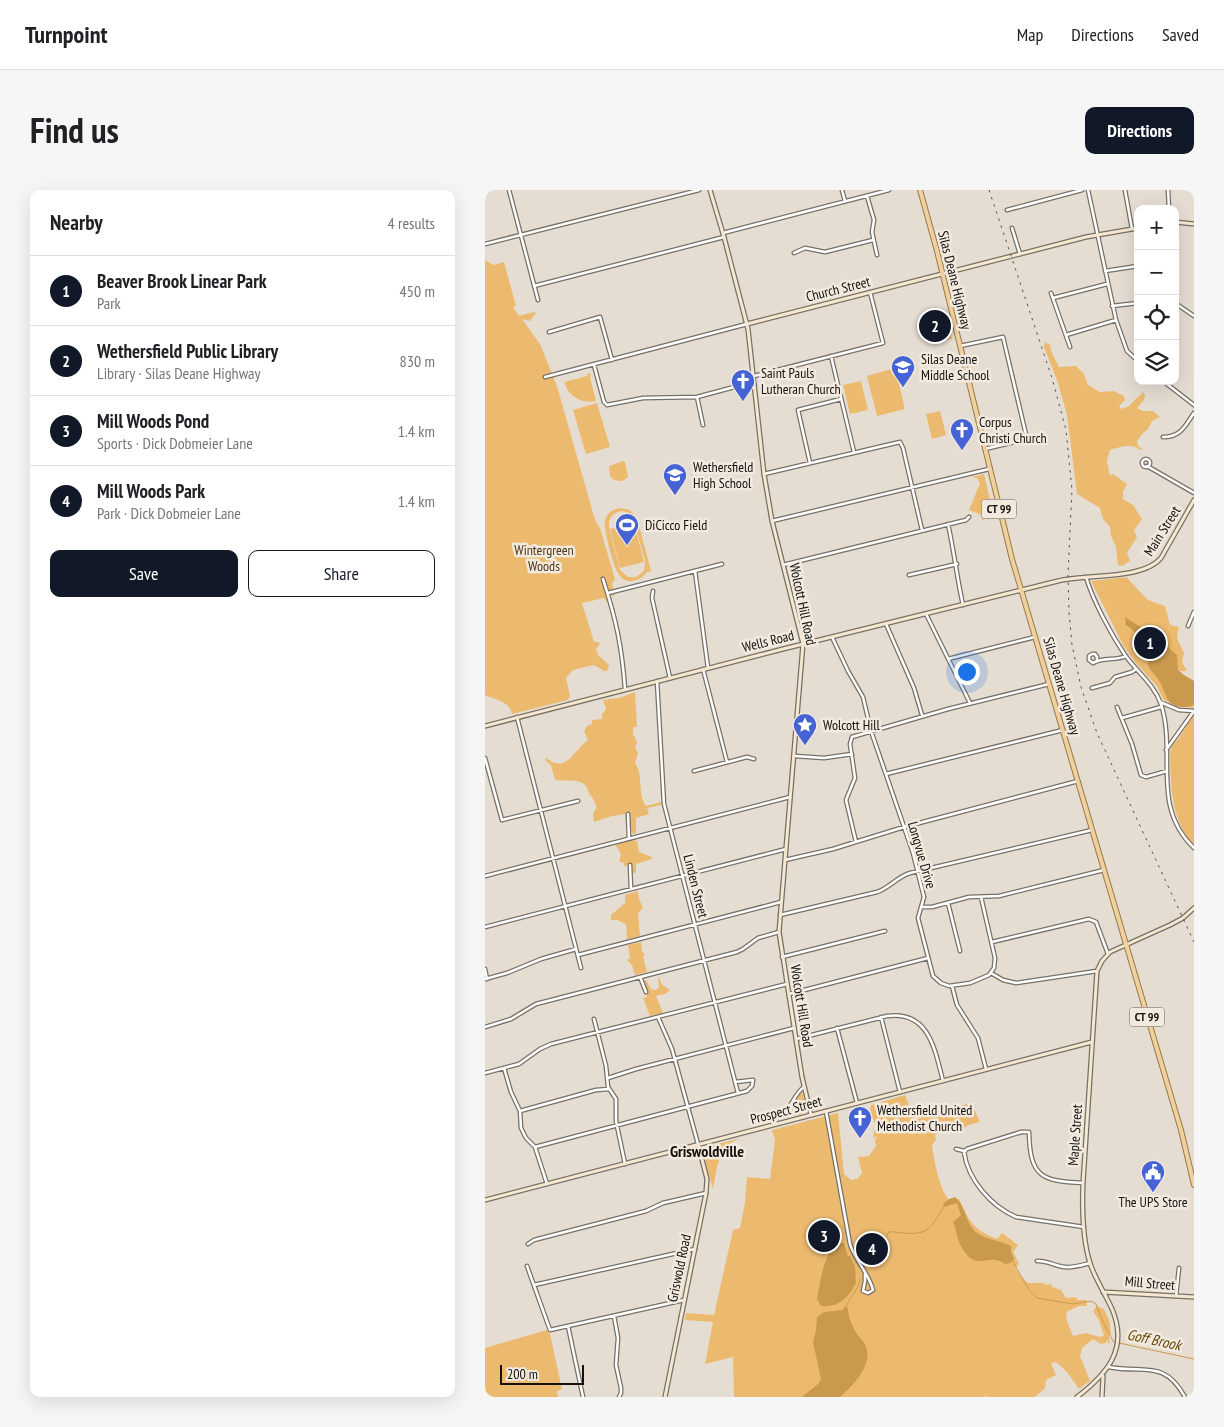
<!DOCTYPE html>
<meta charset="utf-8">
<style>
:root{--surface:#fff;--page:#f6f6f6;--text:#202124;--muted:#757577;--line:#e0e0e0;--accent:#111827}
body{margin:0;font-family:"PT Sans Narrow",sans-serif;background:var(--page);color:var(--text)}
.controls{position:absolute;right:15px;top:15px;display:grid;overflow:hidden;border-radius:10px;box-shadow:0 5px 20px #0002}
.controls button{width:45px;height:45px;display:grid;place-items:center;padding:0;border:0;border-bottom:1px solid var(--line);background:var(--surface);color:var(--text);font:25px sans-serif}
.scale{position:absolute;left:15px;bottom:12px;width:84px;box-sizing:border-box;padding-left:5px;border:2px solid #14110e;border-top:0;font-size:14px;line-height:18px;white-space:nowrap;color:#14110e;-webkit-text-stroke:4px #f2eadf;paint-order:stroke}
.you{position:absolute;left:481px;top:481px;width:18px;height:18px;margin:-12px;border:4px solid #fff;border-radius:50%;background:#1a73e8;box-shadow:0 0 0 8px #1a73e833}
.badge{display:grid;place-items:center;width:32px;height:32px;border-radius:50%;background:var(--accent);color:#fff;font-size:16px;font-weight:700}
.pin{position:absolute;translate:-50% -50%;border:2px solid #fff;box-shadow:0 1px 5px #0006}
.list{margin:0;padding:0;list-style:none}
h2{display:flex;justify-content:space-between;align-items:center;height:65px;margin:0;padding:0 20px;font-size:21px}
h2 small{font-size:16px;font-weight:400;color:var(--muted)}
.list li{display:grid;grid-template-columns:32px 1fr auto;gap:15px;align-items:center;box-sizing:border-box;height:70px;padding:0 20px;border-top:1px solid var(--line)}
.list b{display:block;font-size:19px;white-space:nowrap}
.list p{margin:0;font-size:16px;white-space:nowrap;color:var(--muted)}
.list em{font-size:16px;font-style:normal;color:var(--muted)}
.actions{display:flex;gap:10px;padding:15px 20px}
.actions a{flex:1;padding:11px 0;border:1px solid var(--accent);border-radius:10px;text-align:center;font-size:18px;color:var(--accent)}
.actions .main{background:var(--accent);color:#fff}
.icon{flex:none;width:28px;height:28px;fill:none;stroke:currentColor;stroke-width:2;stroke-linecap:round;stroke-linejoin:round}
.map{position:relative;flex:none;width:709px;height:1207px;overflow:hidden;border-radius:10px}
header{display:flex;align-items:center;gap:30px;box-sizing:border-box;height:70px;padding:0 25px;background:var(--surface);border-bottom:1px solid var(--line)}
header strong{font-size:24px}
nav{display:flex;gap:28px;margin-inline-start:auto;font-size:18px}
.intro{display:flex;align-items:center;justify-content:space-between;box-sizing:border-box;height:120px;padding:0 30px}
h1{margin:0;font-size:35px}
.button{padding:12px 22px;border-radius:10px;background:var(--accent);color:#fff;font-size:18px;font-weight:700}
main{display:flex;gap:30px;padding:0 30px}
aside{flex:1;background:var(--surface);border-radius:10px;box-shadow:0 5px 20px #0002}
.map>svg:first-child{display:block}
.green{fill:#ecba6f;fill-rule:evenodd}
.water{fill:#c9994d}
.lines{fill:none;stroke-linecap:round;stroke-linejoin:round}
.stream{stroke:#c9994d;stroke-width:1}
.street-casing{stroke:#777066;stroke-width:5}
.secondary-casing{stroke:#777066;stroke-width:5.5}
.primary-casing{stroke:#9a7945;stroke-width:6}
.street{stroke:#fff;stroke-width:2.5}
.secondary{stroke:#f6e8d0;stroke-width:3}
.primary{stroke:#eed0a1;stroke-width:4}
.rail{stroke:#57524d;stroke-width:1;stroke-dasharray:2.5 5;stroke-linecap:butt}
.labels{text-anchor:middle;stroke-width:5;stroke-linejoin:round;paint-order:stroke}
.shield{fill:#f2eadf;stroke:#57524d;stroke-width:1}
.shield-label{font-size:12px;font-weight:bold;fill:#14110e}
.street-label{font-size:14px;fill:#14110e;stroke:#f2eadf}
.poi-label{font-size:14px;fill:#14110e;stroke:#f2eadf;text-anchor:start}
.park-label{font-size:14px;fill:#4e3918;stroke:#f2eadf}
.water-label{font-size:15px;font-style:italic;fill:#664607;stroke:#f2eadf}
.quarter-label{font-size:16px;font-weight:bold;fill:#14110e;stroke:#f2eadf}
</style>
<header>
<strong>Turnpoint</strong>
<nav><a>Map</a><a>Directions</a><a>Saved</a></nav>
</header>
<div class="intro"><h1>Find us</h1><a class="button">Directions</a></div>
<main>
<aside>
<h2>Nearby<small>4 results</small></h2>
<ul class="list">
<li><span class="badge">1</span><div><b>Beaver Brook Linear Park</b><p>Park</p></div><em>450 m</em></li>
<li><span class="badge">2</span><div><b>Wethersfield Public Library</b><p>Library · Silas Deane Highway</p></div><em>830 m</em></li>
<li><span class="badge">3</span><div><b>Mill Woods Pond</b><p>Sports · Dick Dobmeier Lane</p></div><em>1.4 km</em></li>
<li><span class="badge">4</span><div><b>Mill Woods Park</b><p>Park · Dick Dobmeier Lane</p></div><em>1.4 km</em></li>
</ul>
<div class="actions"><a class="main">Save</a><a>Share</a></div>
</aside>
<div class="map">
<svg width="709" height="1207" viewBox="0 0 709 1207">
<rect width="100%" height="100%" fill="#e5ddd2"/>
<path class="green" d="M0,70L8,75L19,72L31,116L28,117L34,126L49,122L51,123L45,131L37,129L55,154L72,196L110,330L115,338L130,389L127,393L130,405L122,407V413L119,408L97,413L109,452H113L115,454L111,459L113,465L123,474L124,476L122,481H119L109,475L88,480L81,488L85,506L83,510L27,524C24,511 11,510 0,505Z
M465,140L467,149L447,153L445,145Z
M560,152L565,155L566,161L574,177L591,176L599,184L603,195L615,202L628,201L639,206L640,210L634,216L636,219L644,216L658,202L660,205L659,210L652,218L658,221H668L675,227L667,231L663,239L658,243L652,251L653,256L659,260C653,260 652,257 647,256C641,255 632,258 625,260L622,271L625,286L628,284L642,294L638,302V309L648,315L657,329L649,340L652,347L642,363L645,371L637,376L633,375L631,357L626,346L625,337L618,329L615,318L592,304L582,225L573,193L559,157Z
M410,178L420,219L392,226L382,186Z
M103,183L106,184L105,187L111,211C96,214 84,207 79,192L102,186Z
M376,191L383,220L365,224L358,195Z
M112,213L125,257L101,264L88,220Z
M455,221L461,245L447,249L441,224Z
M138,271L140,272L143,287C137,293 130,292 125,286L124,276Z
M499,284L509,326L497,330L496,325L484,320L495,293L492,288L487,287Z
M135,318L145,320L152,328L166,381L162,382C155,392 140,396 133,383C128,376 118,338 120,330C122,323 128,319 135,318ZM137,321L144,323L148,328L160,371L159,381L151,387H143L135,380L124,338C123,328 128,322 137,321Z
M149,333L159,372L135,378L125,339Z
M643,387L642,388L663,410L680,416L685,435L694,437C690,451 694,451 699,463L697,472L702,481H695L694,483L709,491L708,518L690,516L678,509L672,496L650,472L638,455L606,391Z
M150,502L152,537H148V544L152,552L150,557L153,563L150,573C159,586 152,603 161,616L176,612V615L162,618L164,624L151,628V643L148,644L143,633L141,624L127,626L109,632L108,623L112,617L107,607L104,604C102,586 83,592 70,590L66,575L60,570L61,568C82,584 88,561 103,550L99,541L102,536L107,534V530L117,529V524L121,519L118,510L134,508Z
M709,524V655C685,629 686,595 685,562L687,556L694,548Z
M147,650L152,651L154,662L167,667V669L151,674V682L149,684L145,675L139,676V673L134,672L136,664L131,656L132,654Z
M153,701C153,708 156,713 158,718L153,723L155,746L142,749L141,734L132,730H126V725L140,713V705Z
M156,752L157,762L160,764L158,767L162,782L150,785L147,775L142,770L145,768L143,755Z
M173,787L175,789L177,795L185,800L180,804L171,806L178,823L165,826L158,808L162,807L156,792L161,790L166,799L170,800L174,798Z
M314,902L317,903C319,910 323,918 317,924L295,928V926L298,922L300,923L302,922Z
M420,905L430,930L433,929L436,924L442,923L447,919L450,920L454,927H464C464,920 455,918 456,911L468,923L475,921V916L481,914L490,921L495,932L484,935L478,938L452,944L450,945L451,950L447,955C449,970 454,998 464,1010L474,1009C485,1032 487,1039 512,1049L517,1043L533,1055L528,1062L534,1074L530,1078L541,1092C548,1095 554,1090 563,1095L566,1094L567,1097L576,1100L581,1108L590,1107L593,1110H601L602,1116H594L581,1122L582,1131L588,1146L601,1143L615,1147L619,1146L614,1130L608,1121L612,1116L619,1119L624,1130L626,1143L624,1146L625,1157L622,1149L621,1153L616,1154L608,1149L597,1158L595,1166L605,1191L594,1199L582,1182L571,1172L566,1173L571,1185L561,1190L560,1198L550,1207H502L500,1205V1207H249L248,1167L220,1174L228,1132L200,1130L201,1123L229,1125L248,1040L255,1038L260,1013L262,987L285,989L290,950L287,940L353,923L359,984L366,990L372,989L377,983L373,967L384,966L391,956L390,950L392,946L388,948L389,941L392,939L385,921L386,915Z
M256,948C233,956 232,978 228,999L218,963V958Z
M62,1140L65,1144L77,1199L72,1201L73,1207H0V1158Z"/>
<path class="water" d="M640,427C645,430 651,434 657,438L661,435L666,450H669L672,445H679L685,459L692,465L693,480L699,485L709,491V516L708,515C704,517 702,517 697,517C680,517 681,500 673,489C670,484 666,482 664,477C661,470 663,462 660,454C658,452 656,451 654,448C650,442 648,440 641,435Z
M470,1007C480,1015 480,1029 487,1038C496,1050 515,1050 526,1056V1062L529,1069L525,1073L520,1074C503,1061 493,1084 477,1058C472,1050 472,1041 468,1032L476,1025L472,1013L459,1017L458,1014L464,1009Z
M355,1053H359L363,1066H365L370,1077L371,1093C363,1108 353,1118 336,1116L332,1109C335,1094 339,1058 355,1053Z
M359,1117L363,1118C363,1126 367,1137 372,1144C374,1147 377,1149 379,1153C391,1172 369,1195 355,1207H317L333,1194L336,1189L328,1152L331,1140L332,1127L339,1122L358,1120Z"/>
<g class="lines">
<path class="stream" d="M527,1070L544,1100L552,1108L588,1114L606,1111L611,1114L618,1132L628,1151L630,1152
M383,1074L392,1062L396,1061L402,1063L405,1061V1058C402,1053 398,1048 404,1042C409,1041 414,1043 419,1043C444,1046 447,1035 459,1017
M361,1117C365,1106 374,1100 375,1089
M634,1153L709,1169"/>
<g class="street-casing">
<path id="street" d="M24,0L53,110
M357,0L360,11
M603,0L631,130L642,161L653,171
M640,0L647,39
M683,0L684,19
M382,6L389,30L387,42L392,65
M522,20L597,0
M527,38L535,64
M238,43L404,0
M0,54L214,0
M309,63L320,58L340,62L388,50
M620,81L653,76
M49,96L239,47
M566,103L585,157
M568,108L622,94
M690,113L709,126
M627,116L653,113
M64,142L115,127L127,170
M581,145L631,130
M475,156L518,147L542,249L500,259
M346,166L369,262
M109,175L119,212L122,215L158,208L212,207L268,192
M269,186L398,153L385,102
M60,187L262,134
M678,191L709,215
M212,207L218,235
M678,247C696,247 700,236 709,223
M657 273a4 4 0 1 1 8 0a4 4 0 1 1-8 0Z
M325,273L313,220L356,209
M662,276L709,303
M279,284L415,252L418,258L437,340
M287,331L504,279
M463,334C469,361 472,388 478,415
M298,375L481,330L484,327
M210,381L223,478
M424,385L472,374
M601,387C608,411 626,444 640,465C652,482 669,494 676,514C692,563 665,616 709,658
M118,389C131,429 137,457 140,499
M168,401L167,408L185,488
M123,403L237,374
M441,424L485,513
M401,434L429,498L437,525
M703,436L709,422
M347,447L363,481L378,507L386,541L428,663L439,707L433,728L448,786L456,793L464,796L485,793L504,785L509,778L510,768L496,707
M463,469L550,447
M612,470V467L610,464H607L604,466V470L608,473C618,467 631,471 641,466
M218,479L242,572
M172,491L179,614L253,903
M607,498L625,493L630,487L647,482L651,479
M675,512L694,520L709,521
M632,517L647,554L656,585L661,587L682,581
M32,527L96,778
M637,528L676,517
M681,560L709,521
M310,566L339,568L367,564
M0,568L17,630L93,611
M209,581L262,567L269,569
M401,584L578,540
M143,624L144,648
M371,652L361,610L370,588L365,554L367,547L463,519L564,494
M300,670L348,659L419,637L593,591
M145,675L146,699
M0,686L305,607
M463,713L475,761
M438,717H447L484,707L514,706L619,680
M295,725L392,702C404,698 412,687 425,683L607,640
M0,737L301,659
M507,752L604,729L611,732L623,764
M93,765L296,712
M297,767L400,741
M0,779L2,789
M506,783L518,790L531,793L612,781
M155,787L161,802
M0,789L22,783L56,769L91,759
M467,796L472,815L493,848L501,879
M304,804L443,768
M173,827L187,859L213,954
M396,827L415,902
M109,829L121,876L123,897L131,909V931L140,974
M0,837L26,829L51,814L252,762L258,759L273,748L294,742
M352,838L372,913
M311,849L402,826C444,820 450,860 458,891
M19,878L26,902L35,921L36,938L41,948L50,957L62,994
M0,883L34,874L55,859L66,854L302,794
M123,888L151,879L309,838
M35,921L111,900L124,899
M341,921L365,1054C370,1071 384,1083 388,1100L383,1103L378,1101L380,1091V1082
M300,922C307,915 311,902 319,897
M50,957L262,901L267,896L268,890L250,892
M471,959L479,961
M598,993C556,991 545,987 544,942H536L482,959L479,962C483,990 506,1016 531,1027L599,1037
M43,1054L49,1050L161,1021L178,1013L221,1003
M552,1071C562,1070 569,1076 580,1077C588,1078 597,1075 605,1073
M42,1076L65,1140L199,1110
M49,1095L210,1059
M691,1106L694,1078
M129,1126L133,1148L131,1175L136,1198V1203L134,1207
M83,1136L98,1207
M624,1177C659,1184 679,1169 700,1207"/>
</g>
<g class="secondary-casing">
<path id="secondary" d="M225,0L239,47L263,139L279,284L287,331L318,454L294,742L317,887L326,925
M690,32L709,34
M262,134L601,47L653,38
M0,536L298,459L573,391C601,384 658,390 676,368L709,310
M0,1010L607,852
M618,1102L709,1107
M180,1207L221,1003L222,989L213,954
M592,1207C622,1184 644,1159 627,1119C620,1103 610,1089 605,1073C597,1048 597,1019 598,993L612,781L617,771L625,762L685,735L698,728L709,718
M617,1207L618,1186"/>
</g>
<g class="primary-casing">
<path id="primary" d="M435,0L452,61L527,369L696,940L709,995"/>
</g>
<use href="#street" class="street"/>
<use href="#secondary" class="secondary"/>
<use href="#primary" class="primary"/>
<path class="rail" d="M504,0L567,188L581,240L587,300L583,385L584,422L587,455L596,497L612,543L709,752"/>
</g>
<defs>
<g id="school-pin" transform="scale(1.25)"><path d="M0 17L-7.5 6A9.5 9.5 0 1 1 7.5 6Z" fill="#4663d6" stroke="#f2eadf"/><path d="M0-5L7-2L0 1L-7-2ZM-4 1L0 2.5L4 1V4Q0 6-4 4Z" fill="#fff"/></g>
<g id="church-pin" transform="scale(1.25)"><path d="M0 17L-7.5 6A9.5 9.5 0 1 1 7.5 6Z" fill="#4663d6" stroke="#f2eadf"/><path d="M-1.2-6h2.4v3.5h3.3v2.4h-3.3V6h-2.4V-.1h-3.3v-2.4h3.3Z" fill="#fff"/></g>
<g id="stadium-pin" transform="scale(1.25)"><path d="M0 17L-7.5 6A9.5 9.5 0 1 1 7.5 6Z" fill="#4663d6" stroke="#f2eadf"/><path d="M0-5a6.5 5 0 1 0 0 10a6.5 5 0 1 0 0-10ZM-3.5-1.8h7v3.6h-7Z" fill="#fff"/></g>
<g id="sight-pin" transform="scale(1.25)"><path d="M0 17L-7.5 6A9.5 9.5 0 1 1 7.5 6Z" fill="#4663d6" stroke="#f2eadf"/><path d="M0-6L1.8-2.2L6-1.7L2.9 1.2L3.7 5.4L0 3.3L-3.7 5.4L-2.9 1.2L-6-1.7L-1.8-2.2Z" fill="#fff"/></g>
<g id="civic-pin" transform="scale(1.25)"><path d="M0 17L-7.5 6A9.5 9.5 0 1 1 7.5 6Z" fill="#4663d6" stroke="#f2eadf"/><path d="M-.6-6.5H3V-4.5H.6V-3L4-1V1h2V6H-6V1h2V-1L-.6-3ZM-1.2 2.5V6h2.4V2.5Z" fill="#fff"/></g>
</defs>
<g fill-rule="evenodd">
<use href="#school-pin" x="418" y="177"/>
<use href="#church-pin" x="258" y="191"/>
<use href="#church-pin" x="477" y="240"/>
<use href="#school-pin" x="190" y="285"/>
<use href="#stadium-pin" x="142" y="335"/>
<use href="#sight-pin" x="320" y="535"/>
<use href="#church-pin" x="375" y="928"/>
<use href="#civic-pin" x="668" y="982"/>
</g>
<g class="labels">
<g class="shield">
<rect x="496.5" y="309.5" width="35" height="19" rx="4"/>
<rect x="644.5" y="817.5" width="35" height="19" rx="4"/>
</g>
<g class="shield-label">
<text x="514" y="323">CT 99</text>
<text x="662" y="831">CT 99</text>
</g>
<g class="street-label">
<text transform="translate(470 90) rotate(76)" y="5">Silas Deane Highway</text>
<text transform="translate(353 99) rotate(-14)" y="5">Church Street</text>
<text transform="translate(677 341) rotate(-58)" y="5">Main Street</text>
<text transform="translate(318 414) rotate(78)" y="5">Wolcott Hill Road</text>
<text transform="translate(283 451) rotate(-14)" y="5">Wells Road</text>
<text transform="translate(577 496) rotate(74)" y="5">Silas Deane Highway</text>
<text transform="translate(437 665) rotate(74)" y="5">Longvue Drive</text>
<text transform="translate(211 696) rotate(76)" y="5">Linden Street</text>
<text transform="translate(317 816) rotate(81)" y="5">Wolcott Hill Road</text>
<text transform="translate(301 920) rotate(-15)" y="5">Prospect Street</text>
<text transform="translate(590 945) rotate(-86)" y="5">Maple Street</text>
<text transform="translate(194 1078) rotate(-78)" y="5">Griswold Road</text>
<text transform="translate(665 1093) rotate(5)" y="5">Mill Street</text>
</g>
<g class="poi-label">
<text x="436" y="174">Silas Deane<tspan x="436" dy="16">Middle School</tspan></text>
<text x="276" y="188">Saint Pauls<tspan x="276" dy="16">Lutheran Church</tspan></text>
<text x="494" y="237">Corpus<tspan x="494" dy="16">Christi Church</tspan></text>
<text x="208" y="282">Wethersfield<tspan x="208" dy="16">High School</tspan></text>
<text x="160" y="340">DiCicco Field</text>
<text x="338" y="540">Wolcott Hill</text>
<text x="392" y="925">Wethersfield United<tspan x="392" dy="16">Methodist Church</tspan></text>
<text x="668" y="1017" text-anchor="middle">The UPS Store</text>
</g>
<g class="park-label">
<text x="59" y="365">Wintergreen<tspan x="59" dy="16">Woods</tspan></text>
</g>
<g class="water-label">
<text transform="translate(669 1150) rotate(12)" y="5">Goff Brook</text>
</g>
<g class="quarter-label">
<text x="222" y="967">Griswoldville</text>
</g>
</g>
</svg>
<div class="controls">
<button>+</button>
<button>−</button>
<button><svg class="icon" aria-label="locate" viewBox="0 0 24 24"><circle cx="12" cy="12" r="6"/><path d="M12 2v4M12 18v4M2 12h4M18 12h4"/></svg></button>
<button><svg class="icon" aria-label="layers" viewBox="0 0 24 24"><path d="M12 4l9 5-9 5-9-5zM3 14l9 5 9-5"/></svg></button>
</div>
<div class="scale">200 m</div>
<div class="you"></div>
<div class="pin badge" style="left:665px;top:453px">1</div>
<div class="pin badge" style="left:450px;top:136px">2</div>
<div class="pin badge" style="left:339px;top:1046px">3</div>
<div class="pin badge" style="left:387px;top:1059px">4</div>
</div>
</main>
